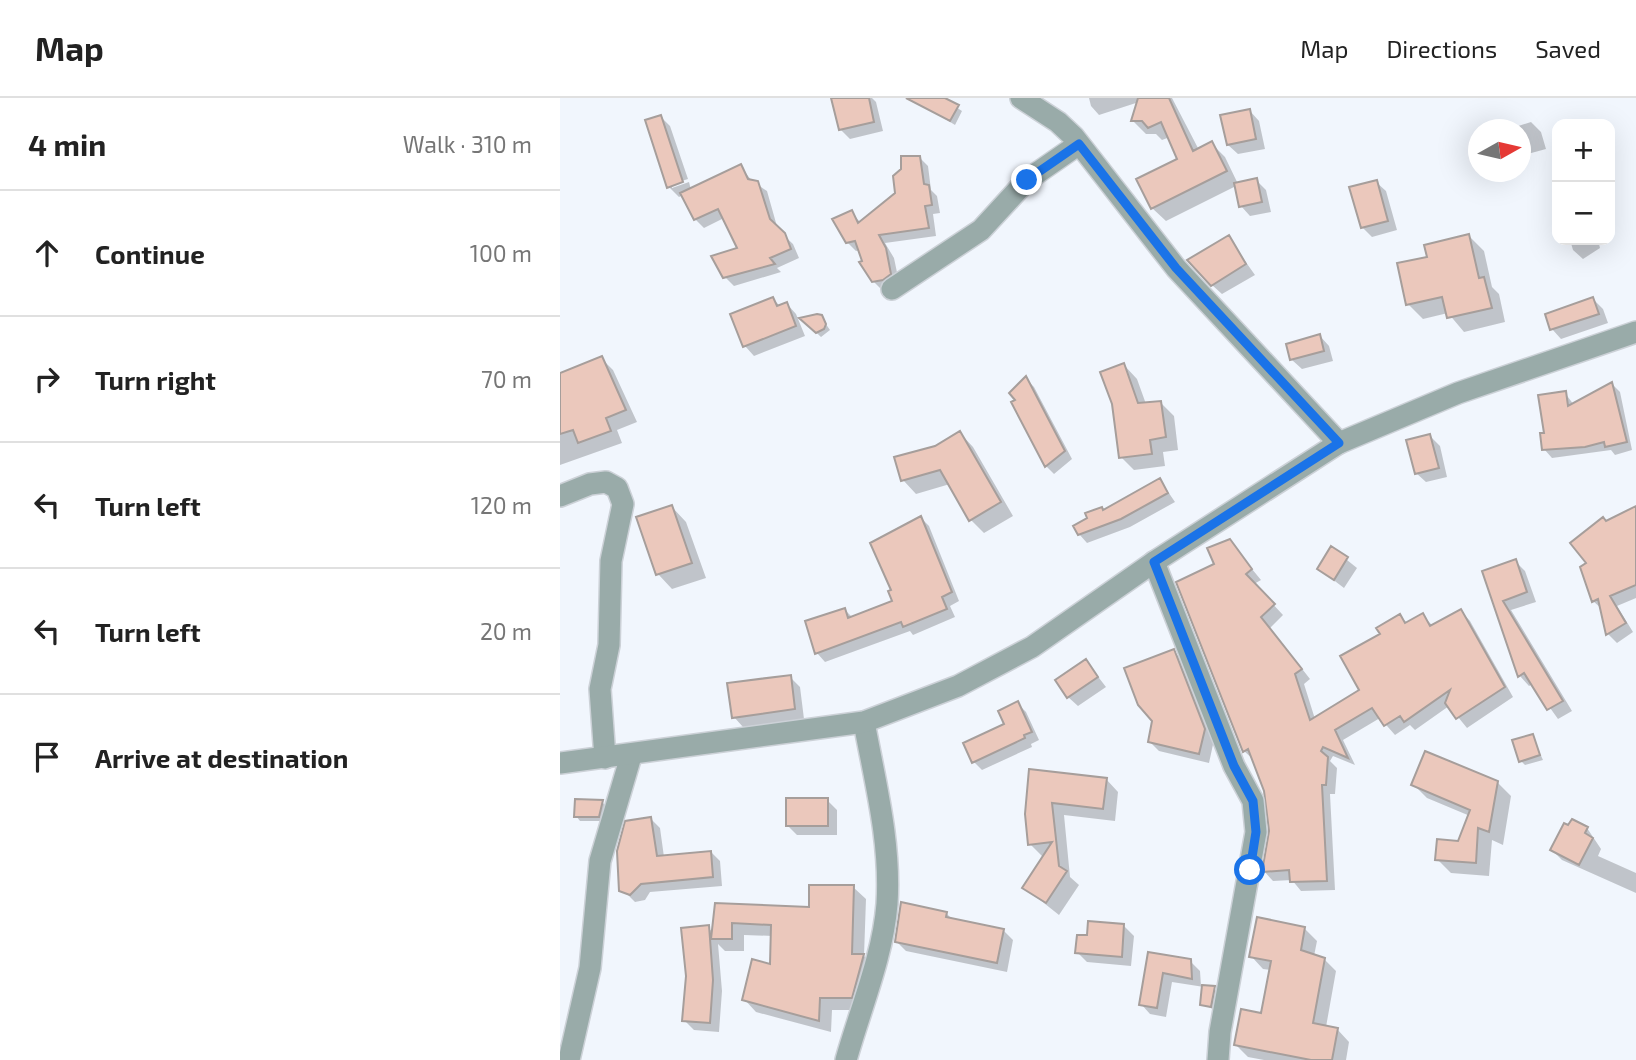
<!DOCTYPE html>
<meta charset="utf-8">
<style>
:root{--surface:#fff;--page:#f2f2f2;--text:#222;--muted:#767676;--line:#e0e0e0}
body{margin:0;font-family:"Exo 2",sans-serif;background:var(--page);color:var(--text)}
.controls{position:absolute;right:21px;top:21px;display:grid;overflow:hidden;border-radius:14px;box-shadow:0 7px 28px #0002}
.controls button{width:63px;height:63px;display:grid;place-items:center;padding:0;border:0;border-bottom:2px solid var(--line);background:var(--surface);color:var(--text);font:35px sans-serif}
.compass{position:absolute;left:908px;top:21px;width:63px;height:63px;border-radius:50%;background:var(--surface);box-shadow:0 7px 28px #0002;rotate:82deg}
.stop{position:absolute;width:21px;height:21px;margin:-16px;border:5px solid #1a73e8;border-radius:50%;background:#fff}
.stop.end{background:#1a73e8;border-color:#fff;box-shadow:0 2px 7px #0008}
.list{margin:0;padding:0;list-style:none}
h2{display:flex;justify-content:space-between;align-items:center;height:91px;margin:0;padding:0 28px;font-size:30px}
h2 small{font-size:23px;font-weight:400;color:var(--muted)}
.list li{display:grid;grid-template-columns:46px 1fr auto;gap:21px;align-items:center;box-sizing:border-box;height:126px;padding:0 28px;border-top:2px solid var(--line)}
.list b{display:block;font-size:26px;white-space:nowrap}
.list em{font-size:23px;font-style:normal;color:var(--muted)}
.icon{flex:none;width:38px;height:38px;fill:none;stroke:currentColor;stroke-width:2;stroke-linecap:round;stroke-linejoin:round}
.map{position:relative;flex:none;width:1076px;height:962px;overflow:hidden}
header{display:flex;align-items:center;gap:42px;box-sizing:border-box;height:98px;padding:0 35px;background:var(--surface);border-bottom:2px solid var(--line)}
header strong{font-size:33px}
nav{display:flex;gap:38px;margin-inline-start:auto;font-size:24px}
main{display:flex}
aside{flex:1;background:var(--surface)}
.map>svg:first-child{display:block}
.shadow{fill:#0003}
.building{fill:#ebc8bc;stroke:#a69e9b;stroke-width:2}
.lines{fill:none;stroke-linecap:round;stroke-linejoin:round}
.minor-casing{stroke:#ccd1d7;stroke-width:24}
.tertiary-casing{stroke:#ccd1d7;stroke-width:24}
.minor{stroke:#99aba9;stroke-width:21}
.tertiary{stroke:#99aba9;stroke-width:21}
.route{stroke:#1a73e8;stroke-width:9}
</style>
<header>
<strong>Map</strong>
<nav><a>Map</a><a>Directions</a><a>Saved</a></nav>
</header>
<main>
<aside>
<h2>4 min<small>Walk · 310 m</small></h2>
<ul class="list">
<li><svg class="icon" aria-label="ahead" viewBox="0 0 24 24"><path d="M12 20V5M6 11l6-6 6 6"/></svg><div><b>Continue</b></div><em>100 m</em></li>
<li><svg class="icon" aria-label="right" viewBox="0 0 24 24"><path d="M7 20v-9h11M14 6l5 5-5 5"/></svg><div><b>Turn right</b></div><em>70 m</em></li>
<li><svg class="icon" aria-label="left" viewBox="0 0 24 24"><path d="M17 20v-9H6M10 6l-5 5 5 5"/></svg><div><b>Turn left</b></div><em>120 m</em></li>
<li><svg class="icon" aria-label="left" viewBox="0 0 24 24"><path d="M17 20v-9H6M10 6l-5 5 5 5"/></svg><div><b>Turn left</b></div><em>20 m</em></li>
<li><svg class="icon" aria-label="arrive" viewBox="0 0 24 24"><path d="M6 21V4h12l-3 4 3 4H6"/></svg><div><b>Arrive at destination</b></div></li>
</ul>
</aside>
<div class="map">
<svg width="1076" height="962" viewBox="0 0 1076 962">
<rect width="100%" height="100%" fill="#f1f6fd"/>
<path class="shadow" d="M283,0H312L316,4L323,33L290,41L280,31Z
M374,0H382L402,13L395,27L369,11Z
M529,0H612L639,52L652,46L665,59L678,86L696,82L706,92L711,114L690,118L681,108L676,88L606,123L592,110L620,61L610,39L602,42L596,36H586L573,23L579,4L539,17L531,8Z
M690,13L699,23L705,51L678,56L668,47Z
M101,19L110,28L128,81L112,86V90L129,84L131,92L180,68L192,83L207,93L218,132L233,146L239,160L217,170L221,174L174,188L165,179L180,151L164,120L144,130L135,121L123,97L119,99L109,89Z
M971,24L981,34L986,51L960,58V32H946Z
M359,59L368,68L371,92L377,98L380,115L373,116L376,138L325,145L334,160L339,184L322,192L313,183L300,152L296,153L287,144L291,114L301,125L337,96Z
M816,84L826,93L837,132L812,139L802,129Z
M909,138L924,153L932,189L939,196L945,224L904,234L888,215L863,221L848,206L869,160Z
M668,139L695,177L662,196L652,187Z
M1010,142H1038L1040,150L1023,161L1013,152Z
M213,201L221,209L227,206L236,216L245,238L194,258L185,248Z
M1033,201L1043,211L1048,225L1001,241L992,231Z
M261,219L270,232L261,239L242,221Z
M760,238L769,248L773,263L742,271L732,262L728,247Z
M41,260L53,272L77,324L57,332L62,345L0,367V276Z
M564,267L577,281L586,306L600,304L614,318L618,352L603,354L605,368L574,372L561,359Z
M466,281L474,289L512,361L494,376L486,368Z
M1052,286L1060,294L1072,352L1055,357L1051,352L992,360L984,351L986,336L1005,295L1014,307Z
M400,335L413,349L453,418L424,435L411,422L390,386L356,396L343,382L375,350Z
M870,338L880,348L887,379L866,384L856,375Z
M600,382L615,404L570,429L527,445L519,436L544,413Z
M112,409L126,424L146,480L112,491L98,476Z
M1076,416V500L1057,508L1073,534L1057,545L1048,536L1043,512L1033,503L1028,465L1047,425Z
M361,420L369,428L399,503L390,508L395,519L353,537L350,533L265,564L257,555L285,512L293,520L334,504Z
M669,443L701,482L694,486L723,517L710,530L750,581L744,586L755,621L801,593L822,537L840,518L848,526L863,518L872,527L901,513L910,523L953,599L907,630L889,608L855,632L850,627L835,637L820,620L783,642L795,667L773,658L770,663L777,670L775,696H770L775,792L741,793L732,782L713,783L704,773L711,736L708,701L695,663L684,653L656,467Z
M772,450L797,470L784,490L759,471Z
M955,463L965,473L976,504L951,512L1012,613L998,621L973,586L969,588L960,578L924,474Z
M613,553L623,562L654,642L649,665L599,653L590,644Z
M526,563L546,589L518,608L508,599Z
M230,579L240,589L244,621L183,629L174,619Z
M458,606L466,614L479,642L471,646L472,649L422,672L414,664L447,627Z
M972,638L983,662L965,667L961,663Z
M471,673L546,681L558,694L555,723L504,717L510,779L519,787L499,817L465,790L484,760L470,746Z
M937,684L951,698L943,747L932,742L929,778L891,775L877,761L900,744L910,718L867,700L853,686Z
M267,702L277,712V737H237L227,727Z
M42,704L46,708L43,723H20L16,718Z
M91,721L100,730L104,759L151,754L160,763L162,788L90,794L85,802L75,804L58,787Z
M1027,730L1041,751L1038,758L1076,775V795L1002,762L992,752Z
M293,789L306,801L304,858L316,870L304,912H272L271,934L196,914L184,901L212,868L213,838L184,837V853H165L158,846L162,893L159,934L134,932L124,922L148,829L153,835L156,807L251,811Z
M386,815L393,822L443,832L453,842L447,874L346,853L336,843Z
M564,828L574,838L571,868L527,864L517,854L529,839Z
M744,830L757,843L754,858L764,861L776,873L766,929L777,931L789,944L786,962H704L688,959L676,947L702,917L711,872L703,871L691,858Z
M589,856L630,863L640,873L641,888L654,890L658,895L655,912L642,906L644,889L612,884L606,919L590,916L581,906Z"/>
<path class="building" d="M271,0H309L314,24L279,32Z
M346,0H385L399,7L390,23Z
M578,0H609L633,53L652,43L667,73L591,111L576,81L617,61L601,24L588,30L582,23H571Z
M690,11L696,41L667,47L660,17Z
M101,17L123,84L107,90L85,22Z
M341,58H360L364,86L369,87L372,107L365,108L369,130L319,137L326,150L331,176L323,182L312,184L299,164L302,163L295,143L286,145L272,121L292,112L298,125L335,95L333,78L341,71Z
M181,66L188,81L198,83L210,121L225,135L231,151L210,160L215,166L163,180L151,158L177,150L158,111L134,122L120,95Z
M697,80L702,104L679,109L674,85Z
M817,82L828,123L801,130L789,89Z
M909,136L919,180L924,179L932,210L887,220L882,199L846,207L837,165L867,159L864,147Z
M669,137L686,166L651,188L627,162Z
M213,199L217,208L227,204L236,228L183,249L170,216Z
M1033,199L1039,216L990,232L985,216Z
M257,216L262,217L266,226L264,231L256,235L239,220Z
M760,236L764,253L730,262L726,246Z
M42,258L66,312L46,320L51,333L18,345L13,332L0,336V275Z
M564,265L578,305L601,303L606,339L590,342L592,356L559,360L552,306L540,274Z
M466,278L505,353L485,369L451,304L455,302L449,295Z
M1052,284L1067,344L1045,349L1044,344L1025,349L982,352L980,335H984L978,297L1006,293L1008,308Z
M400,333L441,404L409,423L380,372L341,383L334,359L375,348Z
M870,336L879,370L855,376L846,342Z
M600,380L608,395L561,421L518,437L513,428L527,420L525,415L542,409L543,412Z
M112,407L132,465L96,477L76,419Z
M1076,408V487L1050,498L1066,525L1046,537L1038,501L1032,504L1020,469L1026,465L1010,445L1043,419L1046,423Z
M361,418L392,494L382,499L387,511L343,529L341,524L255,556L245,523L285,510L288,520L332,503L328,493L331,492L310,445Z
M670,441L692,471L686,476L715,506L701,519L742,571L735,576L750,622L799,592L780,558L820,536L816,530L840,516L845,525L863,515L870,528L901,511L945,589L896,621L885,605L890,592L844,624L840,618L824,628L812,610L775,632L788,660L763,649L761,653L768,659L766,687H762L767,783L730,784L729,772L702,774L709,733L704,693L688,651L683,654L616,484L654,466L647,450Z
M771,448L788,459L774,482L757,471Z
M956,461L967,494L943,503L1003,603L987,612L964,575L958,579L922,473Z
M614,551L645,631L639,656L588,644L592,623L578,607L564,570Z
M526,561L538,579L507,600L495,582Z
M231,577L235,611L172,620L167,585Z
M458,603L472,634L464,637L465,640L412,665L403,645L444,626L438,613Z
M973,636L980,657L959,664L952,642Z
M865,653L938,683L929,734L918,730L916,765L875,762L877,741L898,743L910,712L851,687Z
M469,671L547,680L543,711L492,705L499,768L507,773L486,805L462,790L492,744L468,747L465,716Z
M226,700H268V728H226Z
M15,701L43,702L39,719H14Z
M91,719L97,758L151,753L153,779L81,786L70,797L59,793L57,753L65,723Z
M1012,721L1028,729L1025,735L1033,740L1019,767L990,752L1004,725L1008,727Z
M249,787H294L292,856H304L292,900H260L259,923L182,902L192,861L210,866L211,827L172,825V841H151L155,805L249,809Z
M341,804L387,814L386,819L444,831L437,865L335,844Z
M697,819L745,829L741,852L765,860L753,925L778,930L772,962H751L674,947L681,911L701,915L711,863L689,859Z
M528,823L564,826L562,859L515,855L517,837H527Z
M149,827L153,882L150,925L122,923L126,878L121,830Z
M588,854L631,861L632,881L603,875L597,910L579,907Z
M642,887L655,888L651,909L640,907Z"/>
<g class="lines">
<g class="minor-casing">
<path id="minor" d="M461,0L498,24L514,39L616,170L779,345
M332,191L421,132L467,82L519,46
M0,398L30,386L46,384L57,390L63,406L51,463L49,547L40,591L45,660
M594,464L674,668L693,703L696,734L660,934L658,962
M9,962L30,870L40,763L71,658
M286,962C300,912 323,858 327,806C331,744 315,684 304,624"/>
</g>
<g class="tertiary-casing">
<path id="tertiary" d="M0,665L304,624L398,588L472,549L594,464L779,345L898,295L1076,234"/>
</g>
<use href="#minor" class="minor"/>
<use href="#tertiary" class="tertiary"/>
</g>
<g class="lines">
<path class="route" d="M467,82L519,46L616,170L779,345L594,464L674,668L693,703L696,734L690,772"/>
</g>
</svg>
<div class="controls">
<button>+</button>
<button>−</button>
</div>
<svg class="compass" viewBox="-18 -18 36 36"><path d="M0-13l5 13h-10z" fill="#e53935"/><path d="M0 13l5-13h-10z" fill="#767676"/></svg>
<div class="stop" style="left:690px;top:772px"></div>
<div class="stop end" style="left:467px;top:82px"></div>
</div>
</main>
